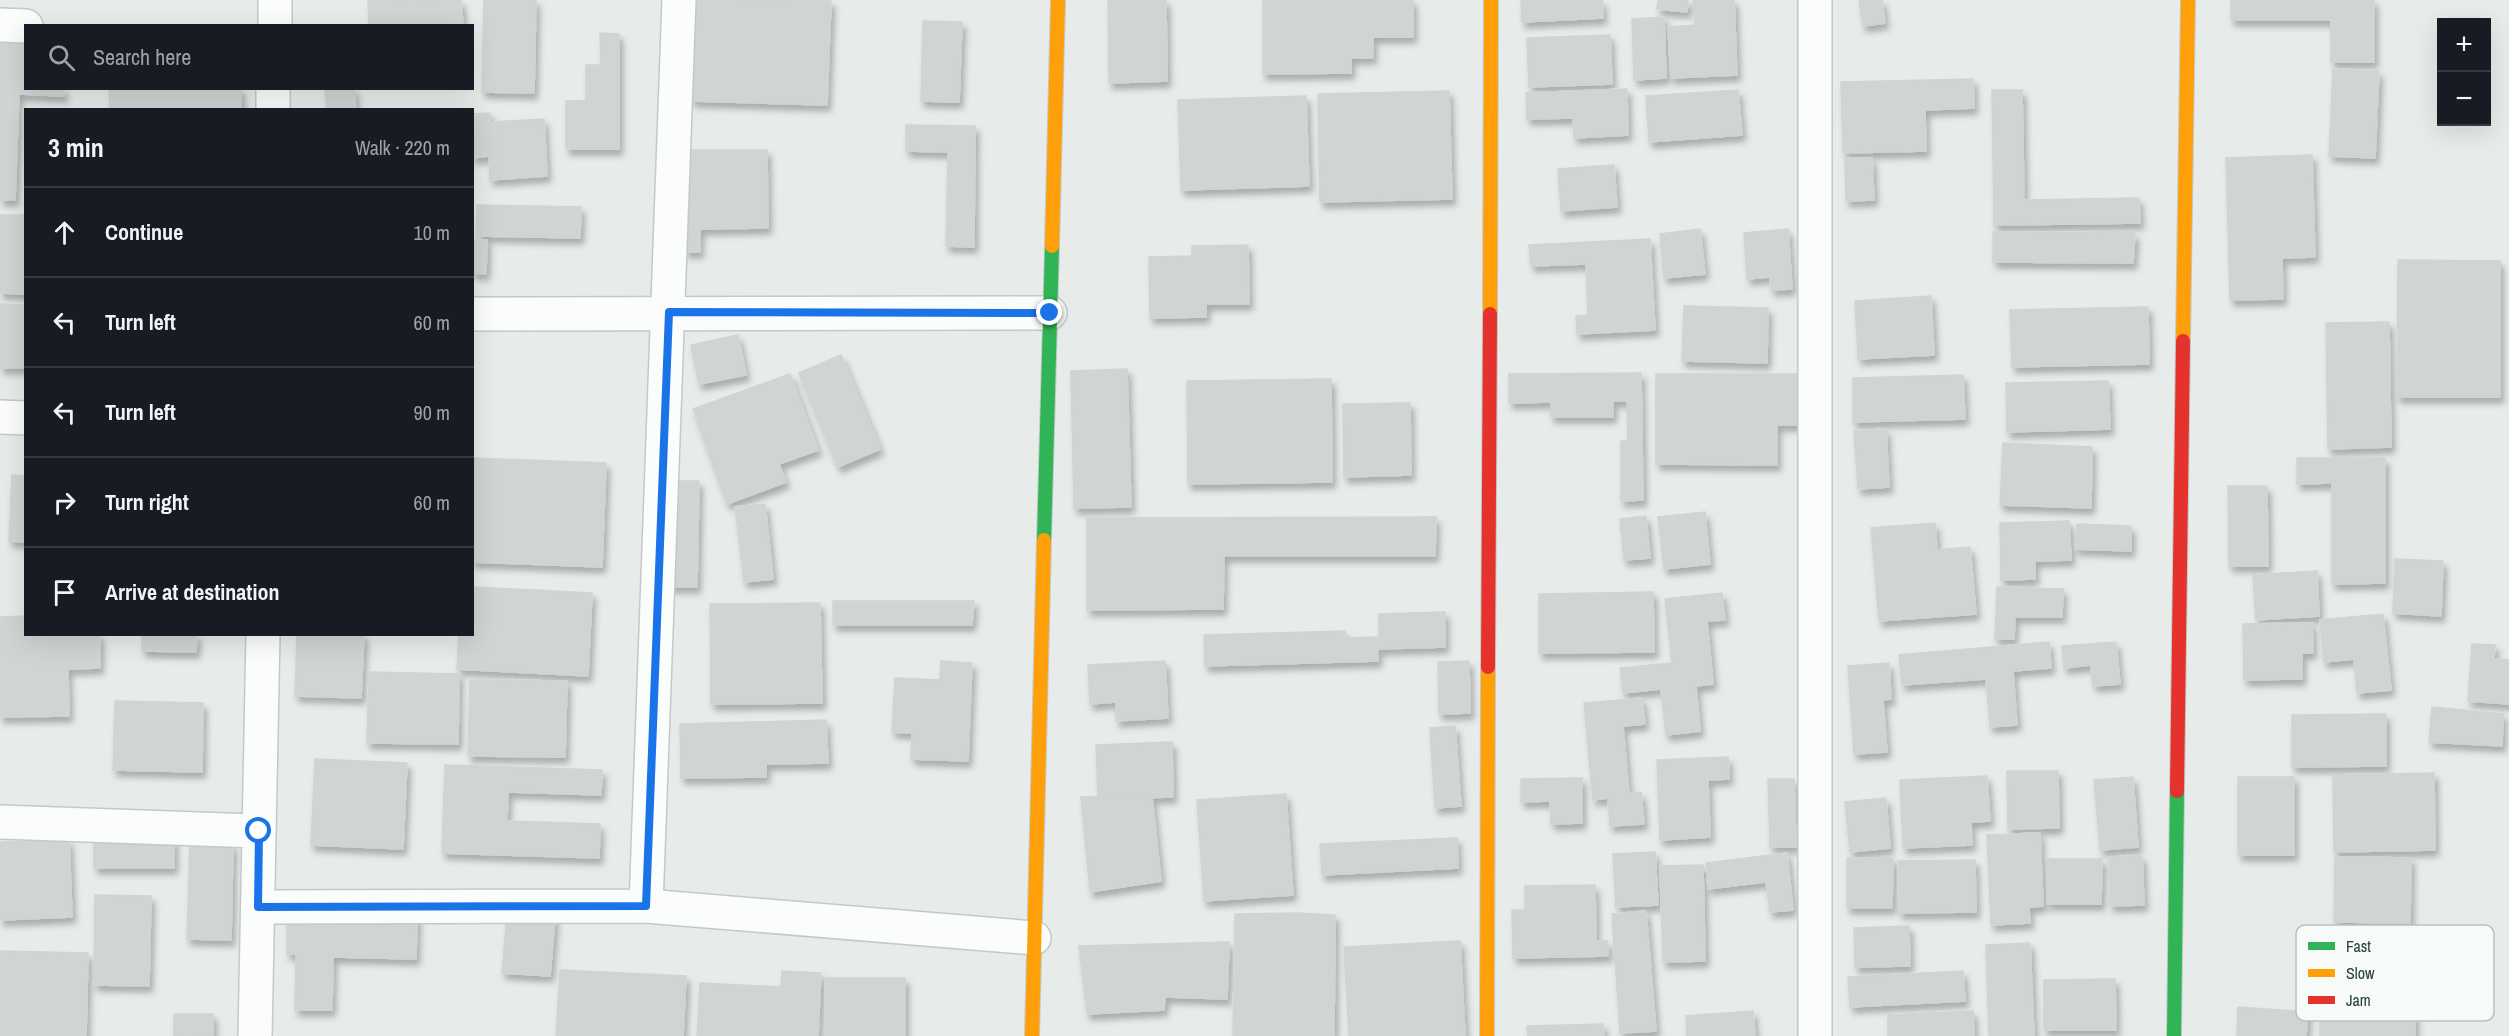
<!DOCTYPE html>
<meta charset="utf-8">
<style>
:root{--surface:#171b24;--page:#20242c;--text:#f1f3f6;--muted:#9ea1a6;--line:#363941}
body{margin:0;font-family:"Archivo Narrow",sans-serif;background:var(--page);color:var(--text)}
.controls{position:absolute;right:18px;top:18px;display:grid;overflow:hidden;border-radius:0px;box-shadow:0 6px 24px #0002}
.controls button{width:54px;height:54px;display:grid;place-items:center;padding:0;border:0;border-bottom:2px solid var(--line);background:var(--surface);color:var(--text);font:30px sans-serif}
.stop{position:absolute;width:18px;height:18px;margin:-14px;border:4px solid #1a73e8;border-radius:50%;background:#fff}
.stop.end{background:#1a73e8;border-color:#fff;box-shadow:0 2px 6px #0008}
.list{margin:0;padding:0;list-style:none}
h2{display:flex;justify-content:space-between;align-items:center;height:78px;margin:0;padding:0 24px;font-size:26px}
h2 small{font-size:20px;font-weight:400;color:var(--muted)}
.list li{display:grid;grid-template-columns:39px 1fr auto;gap:18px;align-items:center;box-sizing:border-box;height:90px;padding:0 24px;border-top:2px solid var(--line)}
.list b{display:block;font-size:22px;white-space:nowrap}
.list em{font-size:20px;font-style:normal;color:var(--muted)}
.icon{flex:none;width:33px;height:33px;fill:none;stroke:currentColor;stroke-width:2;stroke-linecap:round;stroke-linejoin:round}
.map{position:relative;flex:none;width:2509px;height:1036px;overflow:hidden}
.search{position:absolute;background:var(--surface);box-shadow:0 6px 24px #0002;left:24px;top:24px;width:450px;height:66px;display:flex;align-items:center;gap:15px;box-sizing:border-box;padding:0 21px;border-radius:0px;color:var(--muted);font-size:22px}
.panel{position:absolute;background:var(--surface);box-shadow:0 6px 24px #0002;left:24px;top:108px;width:450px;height:528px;border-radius:0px}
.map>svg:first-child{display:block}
.building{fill:#ced5d3;stroke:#cfd5d3;stroke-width:1.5;filter:url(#shadow)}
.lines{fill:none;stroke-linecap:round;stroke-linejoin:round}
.street-casing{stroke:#c4c9c7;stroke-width:36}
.fast-casing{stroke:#c2cac7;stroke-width:16}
.slow-casing{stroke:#c2cac7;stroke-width:16}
.jam-casing{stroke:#c2cac7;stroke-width:16}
.street{stroke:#fbfcfc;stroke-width:33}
.fast{stroke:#30b455;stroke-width:14}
.slow{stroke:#ff9f0a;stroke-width:14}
.jam{stroke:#e5322d;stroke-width:14}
.route{stroke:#1a73e8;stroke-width:8}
.key{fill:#f6faf8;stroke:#b7c2bf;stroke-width:1.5}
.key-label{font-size:16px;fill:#23413a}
</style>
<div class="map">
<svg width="2509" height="1036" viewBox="0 0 2509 1036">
<defs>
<filter id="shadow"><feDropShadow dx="3.5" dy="6" stdDeviation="3" flood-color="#0004"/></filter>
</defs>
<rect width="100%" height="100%" fill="#e7ecea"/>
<path class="building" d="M461,0L463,26H369L368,1Z
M484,0H536L534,93L482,92Z
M693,0L831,1L827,105L691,101Z
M1108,0H1166L1167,81L1109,83Z
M1263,0H1413V37H1373V58H1351V73L1263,74Z
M1521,0H1602L1603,18L1522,22Z
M1658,0H1688L1687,12L1657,9Z
M1693,0H1734L1737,75L1671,78L1668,27L1695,25Z
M1859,0H1882L1885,23L1863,26Z
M2231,0H2374V62H2331V20H2231Z
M1664,17L1666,78L1634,80L1632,19Z
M923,21L962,22L959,102L921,101Z
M600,33L619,34V149H566V101H586V65H601Z
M1610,35L1612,84L1529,87L1527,38Z
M0,43L26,44V88H64V96L19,94L15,200H0Z
M2333,69L2379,71L2375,158L2329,156Z
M1973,79L1974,108L1925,110L1926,151L1843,153L1841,82Z
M109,88H241V110H110Z
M334,88H354L356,110H327L325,91Z
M1627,89L1628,135L1574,138L1573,118L1527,119L1526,93Z
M1738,90L1742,135L1649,142L1646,96Z
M1992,90H2022L2024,200L2139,198L2140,223L1994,225Z
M1449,91L1452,199L1320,202L1318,94Z
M1306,96L1309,186L1181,190L1178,100Z
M490,113V122L544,119L547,176L490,180L489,156L472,158V114Z
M906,125L975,126L974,247L946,246L948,152L906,151Z
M685,150H767L768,228L700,229V252H685Z
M2312,155L2315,257L2282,258L2283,299L2230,300L2226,158Z
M1845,158H1872L1874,200L1846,201Z
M1614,165L1617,207L1561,211L1558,169Z
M477,205L581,207L580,238L476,236Z
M0,215H26V294L0,293Z
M1700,229L1705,274L1664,278L1660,234Z
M1788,229L1792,289L1771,290L1770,277L1747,279L1744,233Z
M1993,232L2135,233L2133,263L1993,262Z
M472,239L487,240L486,274L472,273Z
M1650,239L1655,330L1577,334L1576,316L1588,315L1586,264L1531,266L1529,245Z
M1248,245L1249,304H1206V317L1150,318L1149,257L1192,256V246Z
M2398,260L2500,261V397H2397Z
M1931,296L1934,355L1858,359L1855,301Z
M0,304L26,305V368H0Z
M1684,306L1768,308L1767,363L1682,361Z
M2148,307L2149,364L2012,367L2010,310Z
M2389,322L2391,447L2328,449L2326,323Z
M738,335L746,375L699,384L691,345Z
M841,355L880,449L838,467L799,373Z
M1127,369L1131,507L1074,508L1071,371Z
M1641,373L1643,500L1621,501V441H1628L1627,401H1613V417H1551V402L1509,403V374Z
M790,374L818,450L779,464L786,482L727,504L693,409Z
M1656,374H1799V425H1777V465L1656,464Z
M1963,375L1965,419L1853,422V378Z
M1331,379L1332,482L1188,484L1187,381Z
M2108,381L2110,429L2007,432L2006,383Z
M1410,403L1411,475L1344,477L1343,404Z
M1886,429L1889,487L1858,489L1854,431Z
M2003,443L2092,447L2091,508L2000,505Z
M472,458L606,463L602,567L472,562Z
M2297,458H2385V583L2332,584V483L2297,484Z
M12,475L26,476V542L9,541Z
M670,481H699L697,587H668Z
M2228,486H2267L2268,566H2229Z
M765,504L773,579L744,582L735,507Z
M1705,512L1710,564L1664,569L1658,517Z
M1646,516L1650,558L1624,560L1620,519Z
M1436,517L1435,556H1224L1223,609L1087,610V518Z
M2069,521L2071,560L2035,561V579L2001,580L2000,523Z
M1935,523L1937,550L1970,547L1976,614L1879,621L1871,528Z
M2077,524L2131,526V551L2075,549Z
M2395,559L2443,561L2441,616L2393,613Z
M2317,571L2319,616L2256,620L2253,575Z
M472,587L592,593L588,676L457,669L459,634H472Z
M1997,587L2063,589L2062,617H2015L2014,639H1995Z
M1653,592L1654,652L1539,653V594Z
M1722,593L1725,620L1707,621L1713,684L1696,686L1700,731L1666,735L1661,689L1623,693L1620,668L1672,663L1665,599Z
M833,601H974L972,625H833Z
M820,603L822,703L711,704L710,604Z
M1445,612V647L1379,649V614Z
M2383,614L2391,690L2357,693L2354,659L2324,662L2320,620Z
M26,616V634H100V668L68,669L69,716L0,717V617Z
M2312,623L2313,653H2302V679L2244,680L2243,624Z
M1345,631V638L1377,637L1378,661L1205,666L1204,635Z
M142,634H197L196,652L142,651Z
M297,634H364L361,698L295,696Z
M2049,642L2051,668L2013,671L2017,725L1990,727L1986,679L1902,685L1899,655Z
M2116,642L2120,684L2093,686L2091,665L2064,668L2062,646Z
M2472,644L2495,645L2494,659L2509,660V704L2468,701Z
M941,661L972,663L968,761L911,759L912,733L892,732L895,678L940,680Z
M1165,661L1168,718L1116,721V702L1090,704L1088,665Z
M1469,661L1470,713L1439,714L1438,662Z
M1889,663L1891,699L1883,700L1887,752L1854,754L1848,666Z
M369,672L459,674L458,744L367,743Z
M470,680L567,681L565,757L468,756Z
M1642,698L1645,724L1623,726L1629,794L1641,792L1644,824L1610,826L1608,798L1593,800L1584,703Z
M115,701L203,703L202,772L113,770Z
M2432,707L2503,714L2502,746L2429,742Z
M2386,714V766L2292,767V715Z
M826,720L828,763L766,764V777L681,778L680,724Z
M1455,726L1461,806L1435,808L1430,728Z
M1172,742L1173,797L1098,799L1096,745Z
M1728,757L1729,779L1708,780L1710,837L1660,840L1657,760Z
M315,759L407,763L403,849L311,845Z
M445,765L602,770L601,795L508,792L507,821L600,824L599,858L442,853Z
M2007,771H2058L2059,828L2008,829Z
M2434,773L2435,850L2334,852L2333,775Z
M1987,776L1990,821L1971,822L1972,845L1903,848L1900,780Z
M2133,777L2138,847L2100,850L2094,780Z
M2238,777H2294V855H2238Z
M1582,778V823L1551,824L1550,801L1521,802V779Z
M1768,779H1794L1796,847H1770Z
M1286,794L1293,895L1204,901L1197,800Z
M1081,797H1152L1161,881L1090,892Z
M1886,798L1890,848L1850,852L1845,802Z
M2040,833L2043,906L2029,907L2030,923L1991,925L1987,835Z
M1457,838L1458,868L1322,875L1320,844Z
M94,839H174V868H94Z
M69,840L72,917L0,920V842Z
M190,842L233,844L231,940L187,939Z
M1655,852L1658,905L1616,907L1613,854Z
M1787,853L1793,910L1770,912L1766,882L1708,889L1706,863Z
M2142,856L2144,905L2110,906L2109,857Z
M2335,857L2411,858L2410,923L2334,922Z
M1847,858H1893L1892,908H1847Z
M2047,859H2102L2101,904H2047Z
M1975,860L1976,912L1899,913L1898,861Z
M1703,865L1705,961L1663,962L1660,866Z
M1595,885L1596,941H1607L1608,956L1513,958L1512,910H1525V886Z
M95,895L151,896L149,986L94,985Z
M1646,911L1656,1031L1620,1033L1612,914Z
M507,913L555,917L550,976L502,973Z
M1297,913L1335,915L1334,1036H1233L1235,914Z
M287,914L417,916L416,959L333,957L332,1010H295L296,954H287Z
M1909,926L1910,966L1855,967L1854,928Z
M1460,941L1465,1036H1349L1344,947Z
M1229,942L1227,999L1165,997L1164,1010L1087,1014L1079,946Z
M2030,943L2034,1036H1989L1986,945Z
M0,951L88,953L86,1036H0Z
M560,970L686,976L683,1036H556Z
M782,971L821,973L818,1036H697L700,983L781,987Z
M1963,971L1965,1001L1850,1007L1848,977Z
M825,978H905V1036H825Z
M2115,979L2116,1030H2044V980Z
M2238,1007L2308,1012L2306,1036H2237Z
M1753,1011L1755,1036H1687L1686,1016Z
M1973,1011L1974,1036H1888V1015Z
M2320,1013L2415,1014V1036H2320Z
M174,1014H213V1035L174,1036Z
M1603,1024L1604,1036H1528L1527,1026Z"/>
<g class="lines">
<g class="street-casing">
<path id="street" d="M0,25L26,26
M275,26V0
M273,110V88
M472,314L1050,313
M0,417L26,418
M0,822L259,831
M646,906L679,0
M258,907L646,906L1034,938
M255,1036L263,634
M1815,1036V0"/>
</g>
<g class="fast-casing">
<path id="fast" d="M1044,540L1052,246
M2174,1036L2177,791"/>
</g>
<g class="slow-casing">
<path id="slow" d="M1052,246L1058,0
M1490,314L1491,0
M2183,341L2188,0
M1032,1036L1044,540
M1487,1036L1488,667"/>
</g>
<g class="jam-casing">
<path id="jam" d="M1488,667L1490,314
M2177,791L2183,341"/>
</g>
<use href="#street" class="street"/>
<use href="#fast" class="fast"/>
<use href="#slow" class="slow"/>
<use href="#jam" class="jam"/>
</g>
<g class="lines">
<path class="route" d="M259,831L258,907L646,906L669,312L1050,313"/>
</g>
<rect x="2296" y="925" width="198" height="96" rx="9" class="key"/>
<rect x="2308" y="942" width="27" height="8" fill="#30b455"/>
<rect x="2308" y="969" width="27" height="8" fill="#ff9f0a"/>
<rect x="2308" y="996" width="27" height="8" fill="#e5322d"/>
<g class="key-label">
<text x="2346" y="952">Fast</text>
<text x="2346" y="979">Slow</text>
<text x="2346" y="1006">Jam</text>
</g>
</svg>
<div class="controls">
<button>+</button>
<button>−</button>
</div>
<div class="stop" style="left:259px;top:831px"></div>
<div class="stop end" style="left:1050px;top:313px"></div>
<div class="search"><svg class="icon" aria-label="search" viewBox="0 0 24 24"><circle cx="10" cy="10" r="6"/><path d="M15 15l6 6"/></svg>Search here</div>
<section class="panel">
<h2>3 min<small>Walk · 220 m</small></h2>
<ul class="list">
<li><svg class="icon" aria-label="ahead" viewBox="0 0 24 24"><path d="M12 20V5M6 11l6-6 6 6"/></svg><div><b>Continue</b></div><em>10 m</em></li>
<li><svg class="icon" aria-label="left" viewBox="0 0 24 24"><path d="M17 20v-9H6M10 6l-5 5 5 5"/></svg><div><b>Turn left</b></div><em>60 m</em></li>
<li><svg class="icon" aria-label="left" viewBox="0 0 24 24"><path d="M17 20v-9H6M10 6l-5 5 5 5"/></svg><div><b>Turn left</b></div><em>90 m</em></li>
<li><svg class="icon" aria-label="right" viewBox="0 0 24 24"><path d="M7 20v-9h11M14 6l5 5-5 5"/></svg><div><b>Turn right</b></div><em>60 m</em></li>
<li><svg class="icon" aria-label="arrive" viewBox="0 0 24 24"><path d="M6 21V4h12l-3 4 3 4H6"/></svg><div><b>Arrive at destination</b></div></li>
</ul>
</section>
</div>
